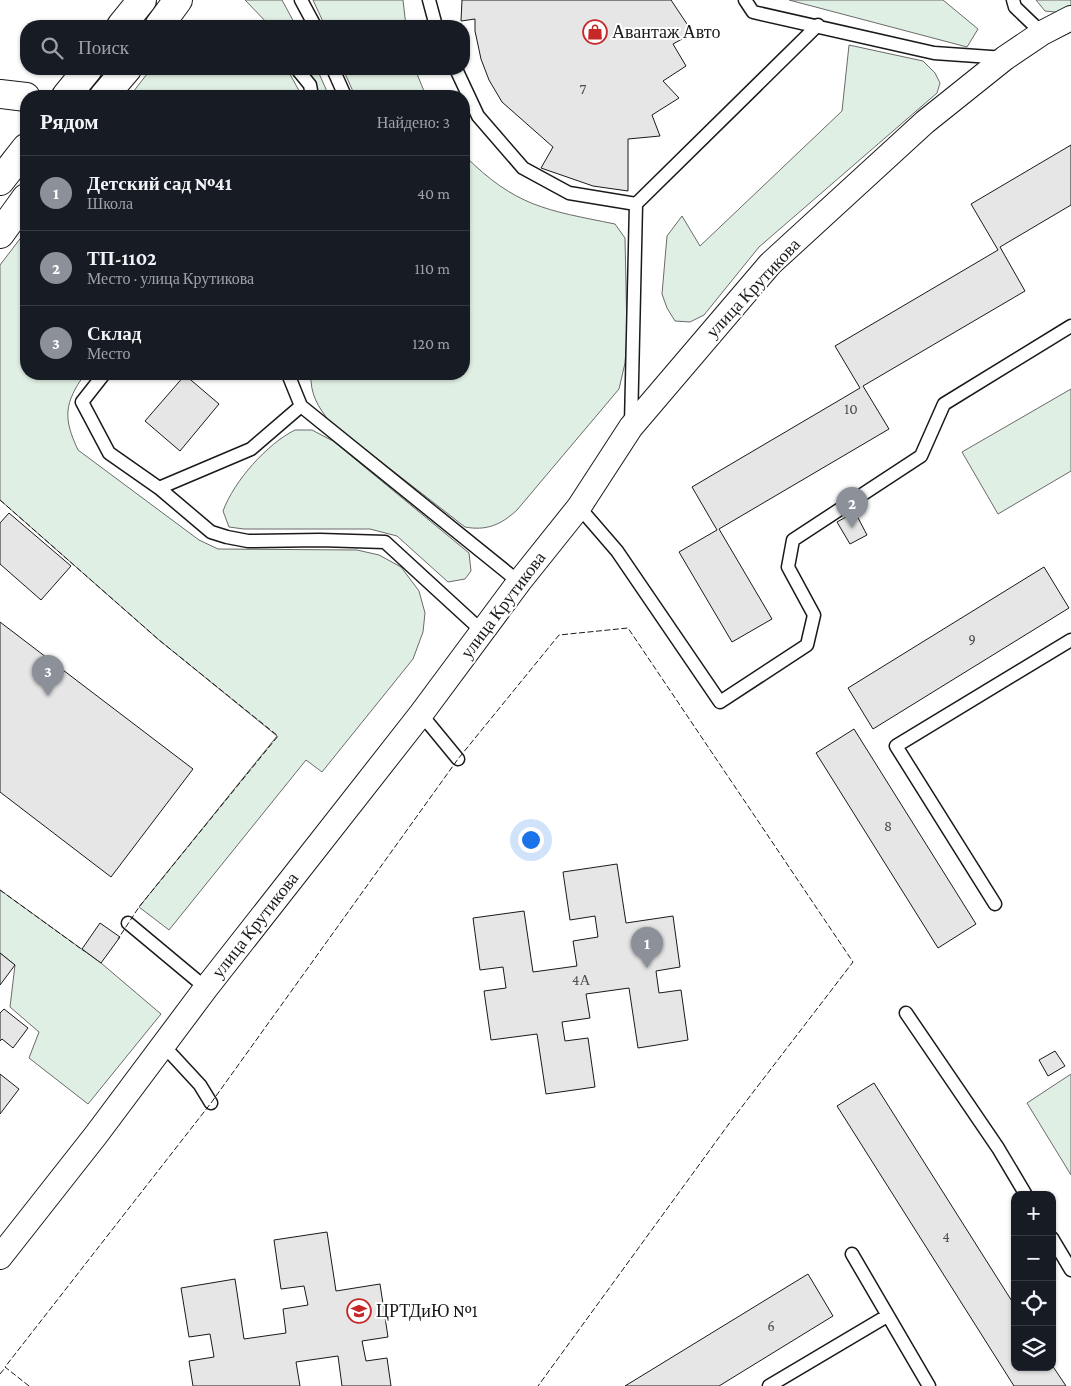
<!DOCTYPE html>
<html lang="ru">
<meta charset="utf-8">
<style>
:root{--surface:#171b24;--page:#20242c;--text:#f1f3f6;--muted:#9ea1a6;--line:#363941;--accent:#8c9099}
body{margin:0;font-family:"Crimson Pro",serif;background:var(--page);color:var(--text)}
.controls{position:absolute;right:15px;bottom:15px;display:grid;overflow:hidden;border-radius:10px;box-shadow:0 1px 4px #0004}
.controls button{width:45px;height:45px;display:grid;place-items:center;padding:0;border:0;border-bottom:1px solid var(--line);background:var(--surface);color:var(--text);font:25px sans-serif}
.you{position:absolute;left:530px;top:839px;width:18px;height:18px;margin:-12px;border:4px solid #fff;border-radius:50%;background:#1a73e8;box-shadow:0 0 0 8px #1a73e833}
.badge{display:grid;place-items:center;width:32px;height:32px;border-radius:50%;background:var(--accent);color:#fff;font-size:16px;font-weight:700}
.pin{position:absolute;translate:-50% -41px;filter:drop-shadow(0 1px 2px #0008)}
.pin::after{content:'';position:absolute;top:26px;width:18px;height:15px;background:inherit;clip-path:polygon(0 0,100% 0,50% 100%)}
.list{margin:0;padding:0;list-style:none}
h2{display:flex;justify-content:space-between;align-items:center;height:65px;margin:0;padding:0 20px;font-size:21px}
h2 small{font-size:16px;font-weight:400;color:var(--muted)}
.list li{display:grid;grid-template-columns:32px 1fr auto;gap:15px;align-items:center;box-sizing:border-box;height:75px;padding:0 20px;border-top:1px solid var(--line)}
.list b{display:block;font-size:19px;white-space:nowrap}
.list p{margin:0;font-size:16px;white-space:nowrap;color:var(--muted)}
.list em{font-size:16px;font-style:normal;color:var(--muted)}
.icon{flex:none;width:28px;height:28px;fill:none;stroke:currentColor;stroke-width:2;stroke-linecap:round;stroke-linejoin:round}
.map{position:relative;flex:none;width:1071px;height:1386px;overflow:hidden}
.search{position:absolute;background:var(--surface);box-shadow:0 1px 4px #0004;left:20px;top:20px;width:450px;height:55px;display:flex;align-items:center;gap:12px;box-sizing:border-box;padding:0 18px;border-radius:20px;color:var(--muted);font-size:19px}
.panel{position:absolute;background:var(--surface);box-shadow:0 1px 4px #0004;left:20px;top:90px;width:450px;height:290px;border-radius:20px}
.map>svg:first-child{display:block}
.green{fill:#e0efe3;stroke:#6a6a6a}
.building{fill:#e6e6e6;stroke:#1a1a1a}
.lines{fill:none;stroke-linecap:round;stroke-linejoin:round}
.lane-casing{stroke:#1a1a1a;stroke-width:15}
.street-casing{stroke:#1a1a1a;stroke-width:26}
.secondary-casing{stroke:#1a1a1a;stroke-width:30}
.primary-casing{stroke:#1a1a1a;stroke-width:30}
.lane{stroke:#fff;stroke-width:12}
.street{stroke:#fff;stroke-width:24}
.secondary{stroke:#fff;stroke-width:28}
.primary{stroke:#fff;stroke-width:28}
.fence{stroke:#1a1a1a;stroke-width:1;stroke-dasharray:6 2.5;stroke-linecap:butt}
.labels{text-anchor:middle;stroke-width:4;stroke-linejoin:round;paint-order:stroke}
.number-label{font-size:15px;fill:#4d4d4d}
.poi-label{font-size:18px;fill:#1a1a1a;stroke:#fff;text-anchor:start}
.street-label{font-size:18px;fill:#1a1a1a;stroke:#fff}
</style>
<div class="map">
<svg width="1071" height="1386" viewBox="0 0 1071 1386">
<rect width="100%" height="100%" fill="#fff"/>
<path class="green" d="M245,0H282L296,26H270Z
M313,0H403L406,26H325Z
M789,0H943L978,29L967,47Z
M1036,0H1071V9L1065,13L1045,11Z
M849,45L923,61L935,73L940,83L937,93L759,247L704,315L690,322L675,321L667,308L662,294L667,236L682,216L700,246L842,111Z
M155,69H287L302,96H130L147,74Z
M309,69H317L329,96H320Z
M343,69H415L426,96H355Z
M464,155C516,207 546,210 615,224L625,238L627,334L625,363L619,389L517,510C501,525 486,531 465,527L330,422C318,407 310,394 311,374H464Z
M26,231V374H85C64,403 63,418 78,450L199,540L218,549L357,550L379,555L401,567L419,591L425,613L423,632L413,659L322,772L306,760L169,930L139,907L277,736L159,640L0,500V265Z
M1071,389V471L998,514L962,452Z
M295,430H312L333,441L469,553L471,571L465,579L448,582L397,536L370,529H244L229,527L223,511C234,481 267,444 295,430Z
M0,890L101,963L161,1014L88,1104L29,1058L39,1032L10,1007L15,965L0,953Z
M1071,1074V1175L1027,1103Z"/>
<path class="building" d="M462,0H671L693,33L673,44L686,66L663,81L679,98L652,115L660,136L628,139V191L593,186L541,168L553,147L502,102L489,80L481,59L475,31V19L461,21Z
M1071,145V205L1000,247L1025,291L863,386L889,429L719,529L772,619L732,642L679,552L717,530L692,487L860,388L835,346L998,250L971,204Z
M185,375L219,404L180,451L145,421Z
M855,512L867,535L850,544L837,522Z
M9,513L71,566L41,600L0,564V523Z
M1044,567L1069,608L873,729L848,688Z
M0,622L193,769L111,877L0,792Z
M854,729L976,924L938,948L816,753Z
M617,864L626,923L673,916L680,967L656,971L659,993L681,990L688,1040L638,1048L629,988L586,994L590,1018L562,1022L565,1041L588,1038L595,1087L546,1094L537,1034L491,1040L484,991L506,988L503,967L480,970L473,918L524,911L533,972L577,966L573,941L598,937L595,916L570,920L563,872Z
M100,923L120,937L101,963L82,949Z
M0,953L15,965L0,985Z
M4,1009L28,1028L13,1048L2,1039L0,1041V1013Z
M1055,1051L1065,1066L1048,1076L1039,1060Z
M0,1074L19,1089L0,1114Z
M874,1083L1015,1306V1367H1052V1365L1066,1386H1014L837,1106Z
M327,1232L336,1291L380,1284L388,1337L362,1341L366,1361L387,1358L391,1386H342L338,1356L296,1362L300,1386H193L189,1361L214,1357L210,1334L189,1337L181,1288L235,1279L244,1339L286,1333L283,1309L308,1305L304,1286L281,1289L274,1240Z
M808,1274L833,1316L802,1335L719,1386H625Z"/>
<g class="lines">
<g class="lane-casing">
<path id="lane" d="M301,0L315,26
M429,0L436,26
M745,0L753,12L934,53L1005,58
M1013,0L1015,7L1042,33
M297,69L310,85L312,96
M333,69L345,96
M456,69L478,116L523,168L569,193L636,204
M104,374L82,402L109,453L159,488L251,449L301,406L288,374
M301,406L519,582
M631,425L636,204L818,25
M159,488L211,532L227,537L248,541L320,540L385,542L482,631
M579,507L617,551L720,702L807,645L814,615L788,567L793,540L921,456L944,404L1071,326
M421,714L458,759
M995,904L896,746L1071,640
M128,923L206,988
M906,1013L998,1148L1026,1195
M163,1045L200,1085L211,1103
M1052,1238L1071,1270
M852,1254L929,1386
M769,1386L887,1316"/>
</g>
<g class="street-casing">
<path id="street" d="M0,1257L96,1135L206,988L421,714L519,582L579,507L631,427L770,264L925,122L1005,58L1042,33L1071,18"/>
</g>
<g class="secondary-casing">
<path id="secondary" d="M0,94L26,97"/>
</g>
<g class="primary-casing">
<path id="primary" d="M121,26L142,0
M159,26L178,0
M66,96L88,69
M104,96L127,69
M0,181L26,148
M0,234L26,198"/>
</g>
<use href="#lane" class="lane"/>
<use href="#street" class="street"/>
<use href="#secondary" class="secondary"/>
<use href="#primary" class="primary"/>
<path class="fence" d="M0,500L159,640L278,736L139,907L118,939
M0,890L84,951
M0,1374L5,1368
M29,1386L5,1367L211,1103L458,759L559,635L628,628L853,962L731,1121L538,1386"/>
</g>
<defs>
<g id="shop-ring" transform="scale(1.25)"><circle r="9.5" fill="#fff" stroke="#c62828" stroke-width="1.5"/><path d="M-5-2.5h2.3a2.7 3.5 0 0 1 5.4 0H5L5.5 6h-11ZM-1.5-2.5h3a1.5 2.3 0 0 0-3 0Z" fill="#c62828"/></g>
<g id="school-ring" transform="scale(1.25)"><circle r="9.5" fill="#fff" stroke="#c62828" stroke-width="1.5"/><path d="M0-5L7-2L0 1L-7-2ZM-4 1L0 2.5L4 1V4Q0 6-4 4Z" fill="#c62828"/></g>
</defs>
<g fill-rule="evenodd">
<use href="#shop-ring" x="595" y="32"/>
<use href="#school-ring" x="359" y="1311"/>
</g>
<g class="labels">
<g class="number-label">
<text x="583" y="94">7</text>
<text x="851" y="414">10</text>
<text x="972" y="644">9</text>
<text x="888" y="831">8</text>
<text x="581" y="985">4А</text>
<text x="946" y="1242">4</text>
<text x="771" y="1331">6</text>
</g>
<g class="poi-label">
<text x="612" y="38">Авантаж Авто</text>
<text x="376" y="1317">ЦРТДиЮ №1</text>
</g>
<g class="street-label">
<text transform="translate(753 288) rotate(-47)" y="6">улица Крутикова</text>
<text transform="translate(503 605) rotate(-53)" y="6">улица Крутикова</text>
<text transform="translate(255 925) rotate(-52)" y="6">улица Крутикова</text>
</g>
</g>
</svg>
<div class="controls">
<button>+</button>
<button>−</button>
<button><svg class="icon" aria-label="locate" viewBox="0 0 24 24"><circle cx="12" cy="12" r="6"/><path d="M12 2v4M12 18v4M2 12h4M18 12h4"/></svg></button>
<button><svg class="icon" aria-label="layers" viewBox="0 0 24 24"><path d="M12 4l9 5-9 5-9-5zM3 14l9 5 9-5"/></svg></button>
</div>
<div class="you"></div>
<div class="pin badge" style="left:647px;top:968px">1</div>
<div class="pin badge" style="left:852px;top:528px">2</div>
<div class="pin badge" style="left:48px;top:696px">3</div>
<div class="search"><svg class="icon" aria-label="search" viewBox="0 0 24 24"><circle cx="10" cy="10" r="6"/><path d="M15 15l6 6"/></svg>Поиск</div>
<section class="panel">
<h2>Рядом<small>Найдено: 3</small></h2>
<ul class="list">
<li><span class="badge">1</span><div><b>Детский сад №41</b><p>Школа</p></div><em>40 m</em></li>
<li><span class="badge">2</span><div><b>ТП-1102</b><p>Место · улица Крутикова</p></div><em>110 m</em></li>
<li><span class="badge">3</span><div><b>Склад</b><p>Место</p></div><em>120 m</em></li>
</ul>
</section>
</div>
